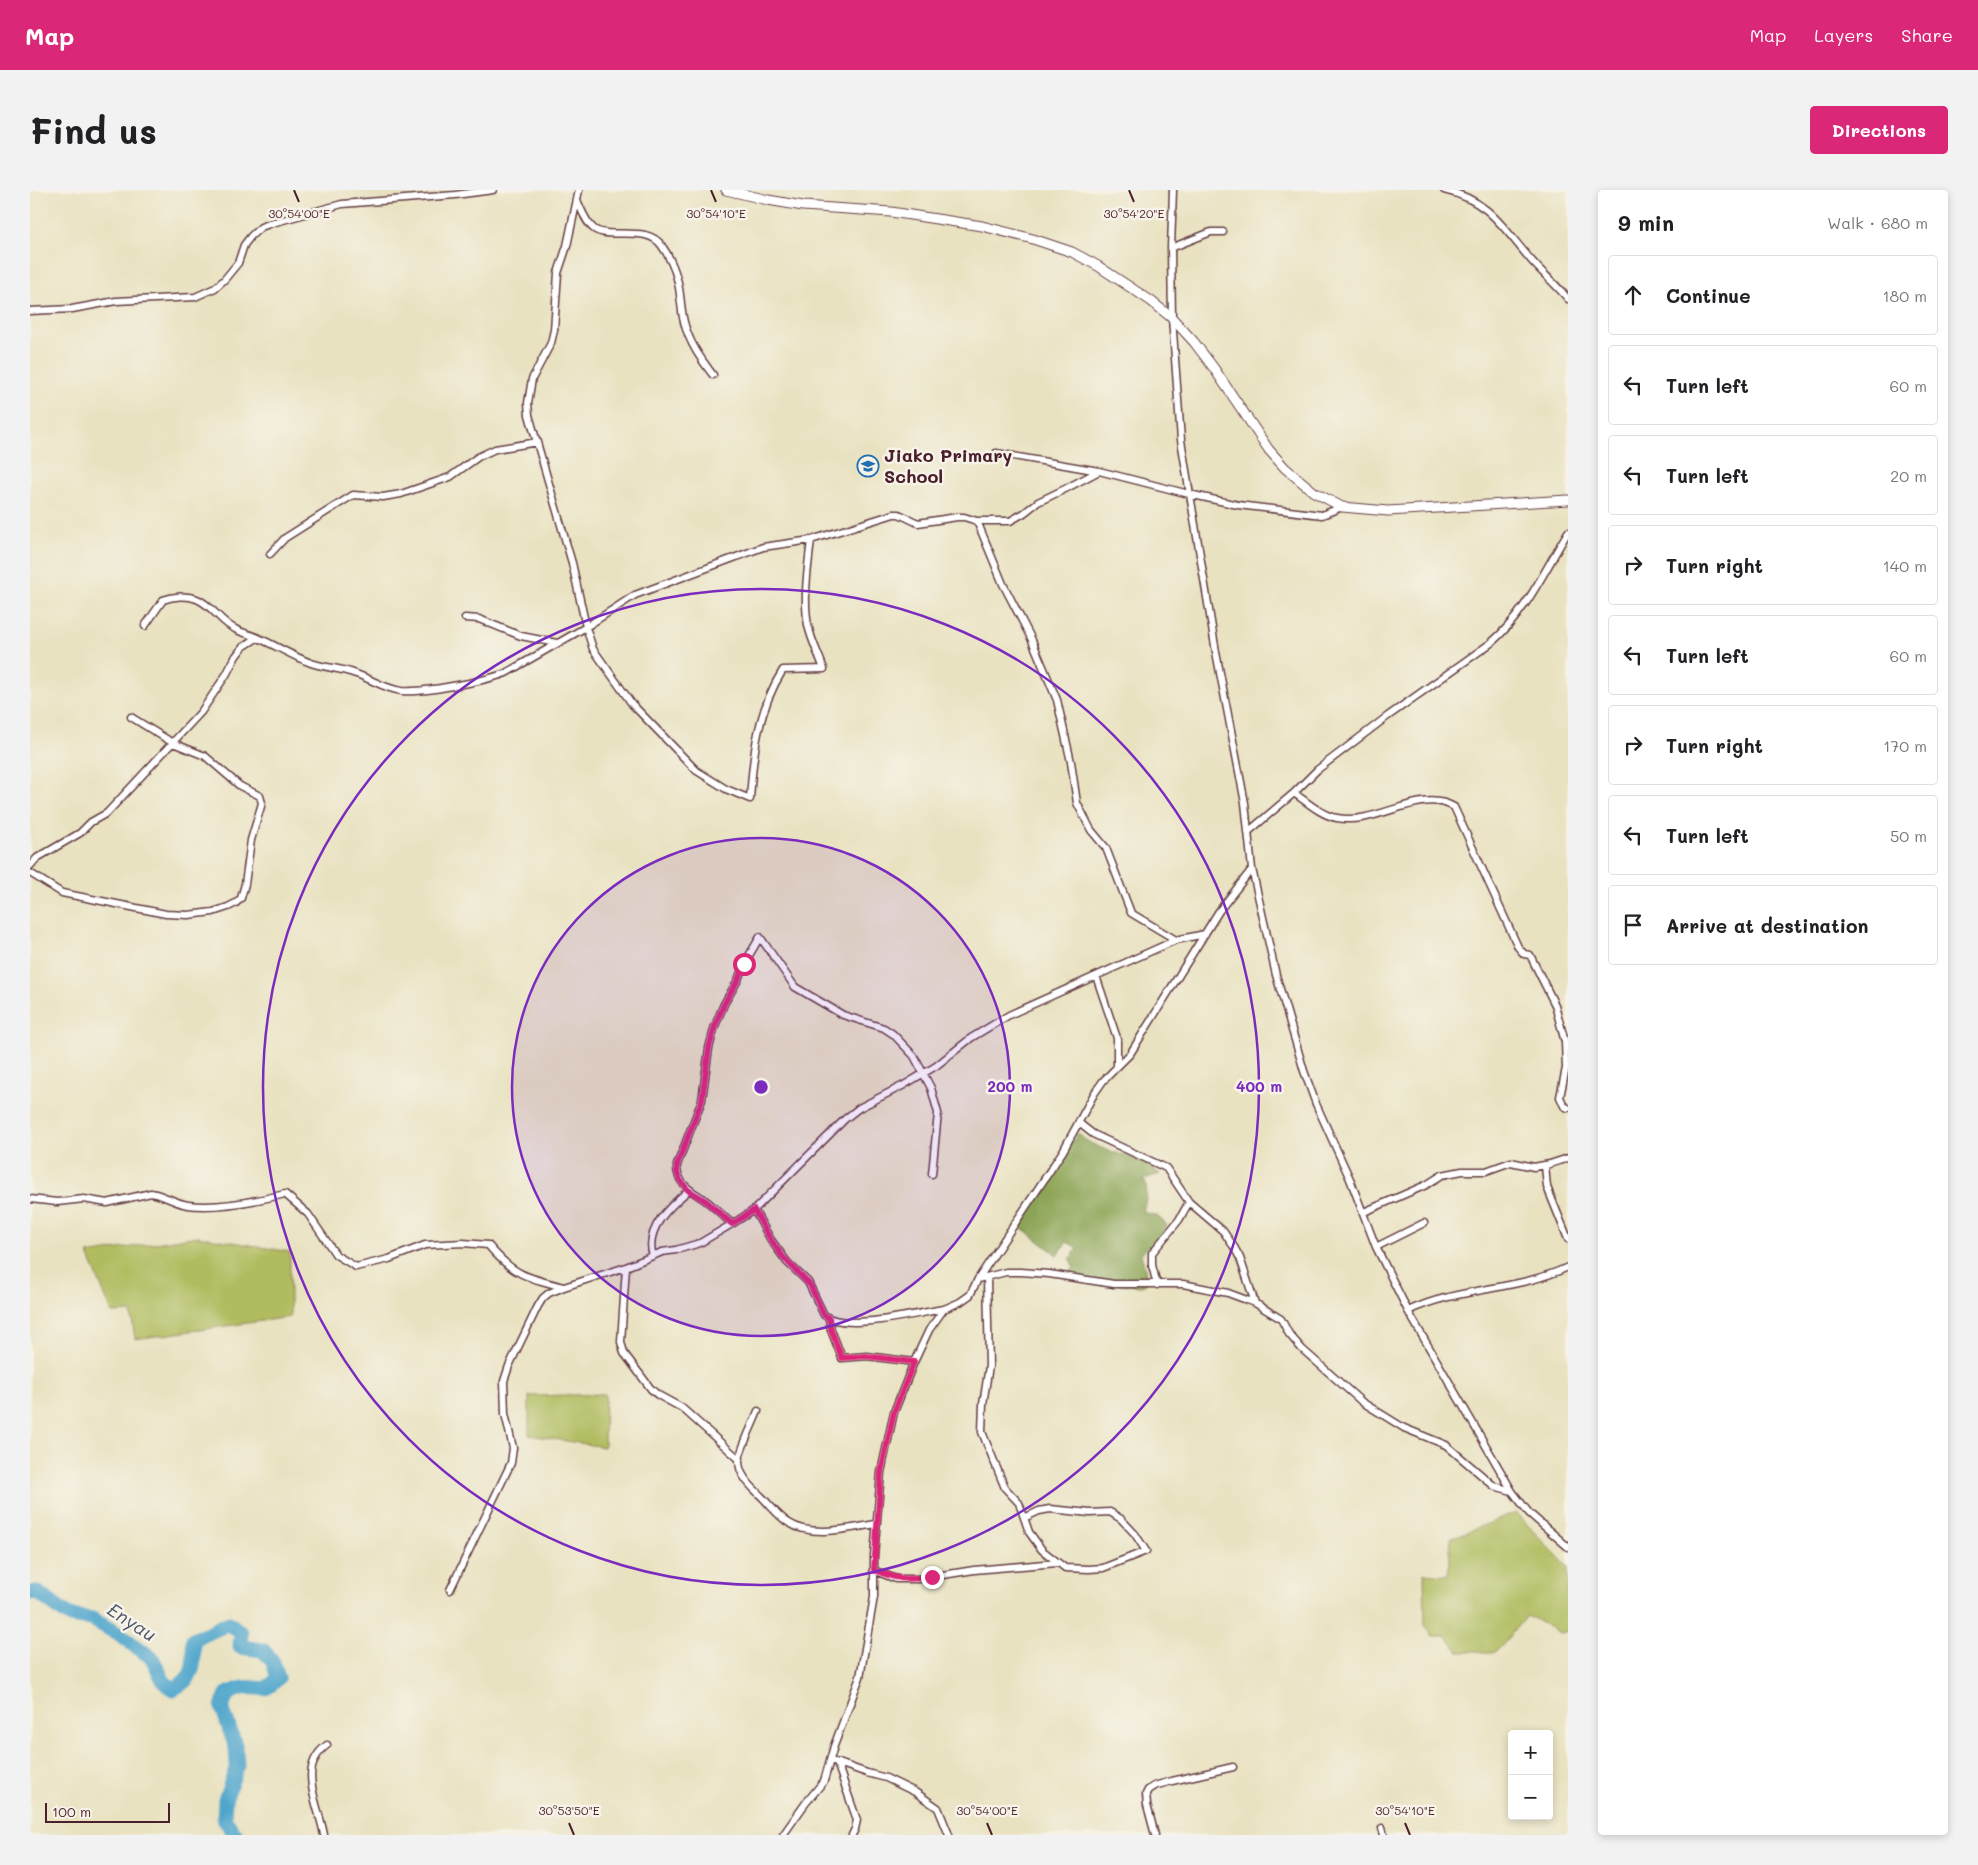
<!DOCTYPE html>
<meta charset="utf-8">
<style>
:root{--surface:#fff;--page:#f2f2f2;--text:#202124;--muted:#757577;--line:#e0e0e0;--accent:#db2777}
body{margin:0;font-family:Mali,sans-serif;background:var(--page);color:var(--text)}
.controls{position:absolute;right:15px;bottom:15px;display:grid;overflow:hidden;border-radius:5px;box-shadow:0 2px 8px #0003}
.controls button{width:45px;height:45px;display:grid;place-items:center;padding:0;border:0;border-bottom:1px solid var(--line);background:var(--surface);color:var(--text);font:25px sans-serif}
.scale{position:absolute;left:15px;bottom:12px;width:125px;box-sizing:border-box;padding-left:5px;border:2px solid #4a1f2b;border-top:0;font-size:14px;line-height:18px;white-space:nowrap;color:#4a1f2b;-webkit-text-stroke:4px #f7f3e8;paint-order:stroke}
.stop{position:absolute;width:15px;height:15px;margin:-11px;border:4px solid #db2777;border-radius:50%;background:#fff}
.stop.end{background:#db2777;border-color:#fff;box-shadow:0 1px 5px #0008}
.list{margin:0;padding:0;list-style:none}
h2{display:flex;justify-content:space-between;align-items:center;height:65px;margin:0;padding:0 20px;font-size:21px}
h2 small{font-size:16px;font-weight:400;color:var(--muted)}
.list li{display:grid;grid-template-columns:32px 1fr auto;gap:15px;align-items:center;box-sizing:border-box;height:80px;margin:0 10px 10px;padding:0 10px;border:1px solid var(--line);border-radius:5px}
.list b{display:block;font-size:19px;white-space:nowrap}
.list em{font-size:16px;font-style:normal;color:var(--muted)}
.icon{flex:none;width:28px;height:28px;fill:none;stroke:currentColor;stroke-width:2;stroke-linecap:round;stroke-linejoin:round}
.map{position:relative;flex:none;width:1538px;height:1645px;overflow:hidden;border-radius:5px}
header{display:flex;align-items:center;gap:30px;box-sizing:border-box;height:70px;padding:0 25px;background:var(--accent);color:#fff}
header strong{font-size:24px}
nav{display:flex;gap:28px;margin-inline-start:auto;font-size:18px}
.intro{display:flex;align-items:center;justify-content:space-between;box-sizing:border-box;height:120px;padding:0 30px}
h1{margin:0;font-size:35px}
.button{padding:12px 22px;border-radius:5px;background:var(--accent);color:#fff;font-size:18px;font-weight:700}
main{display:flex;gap:30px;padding:0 30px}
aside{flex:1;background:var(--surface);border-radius:5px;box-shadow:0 2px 8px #0003}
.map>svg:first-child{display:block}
.green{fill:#b0bc5e;stroke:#7d6e44}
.forest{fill:#8ca455;stroke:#6b6240}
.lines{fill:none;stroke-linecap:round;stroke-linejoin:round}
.river{stroke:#50a6cc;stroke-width:15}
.street-casing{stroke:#623c42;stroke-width:9}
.secondary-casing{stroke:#623c42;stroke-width:11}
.street{stroke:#fff;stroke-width:6}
.secondary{stroke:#fff;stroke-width:9}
.route{stroke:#db2777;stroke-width:6}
.ticks{fill:none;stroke:#4a1f2b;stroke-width:2}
.ring{fill:none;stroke:#7b2cbf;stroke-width:2.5}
.labels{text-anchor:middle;stroke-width:5;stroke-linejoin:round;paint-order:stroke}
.poi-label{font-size:18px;font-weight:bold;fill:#4a1f2b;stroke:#f7f3e8;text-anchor:start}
.water-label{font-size:19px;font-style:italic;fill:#4c556b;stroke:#f7f3e8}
.ticks-label{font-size:12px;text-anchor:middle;fill:#4a1f2b;stroke:#f7f3e8;stroke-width:5;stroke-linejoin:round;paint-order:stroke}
.centre{fill:#7b2cbf;stroke:#f7f3e8;stroke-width:2.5}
.ring-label{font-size:15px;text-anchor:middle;font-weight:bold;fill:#7b2cbf;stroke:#f7f3e8;stroke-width:5;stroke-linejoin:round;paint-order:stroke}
</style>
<header>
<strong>Map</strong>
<nav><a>Map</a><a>Layers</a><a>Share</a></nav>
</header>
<div class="intro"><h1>Find us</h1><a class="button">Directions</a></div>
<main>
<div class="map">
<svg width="1538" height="1645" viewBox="0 0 1538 1645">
<rect width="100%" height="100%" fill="#f7f3e8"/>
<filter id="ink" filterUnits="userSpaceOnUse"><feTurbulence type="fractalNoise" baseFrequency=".02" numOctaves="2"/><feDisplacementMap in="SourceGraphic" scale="10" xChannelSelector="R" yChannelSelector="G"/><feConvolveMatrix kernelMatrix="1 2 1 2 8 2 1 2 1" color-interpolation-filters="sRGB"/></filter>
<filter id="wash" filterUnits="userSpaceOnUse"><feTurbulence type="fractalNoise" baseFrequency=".0096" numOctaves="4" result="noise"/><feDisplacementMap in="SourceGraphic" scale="20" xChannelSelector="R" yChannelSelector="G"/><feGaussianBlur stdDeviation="1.12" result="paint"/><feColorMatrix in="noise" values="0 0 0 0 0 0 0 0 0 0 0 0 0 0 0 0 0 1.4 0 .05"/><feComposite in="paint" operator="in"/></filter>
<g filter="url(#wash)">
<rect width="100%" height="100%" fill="#e9e2c1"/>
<path class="green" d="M168,1046L260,1062V1127L105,1149L101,1122L82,1123L58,1064Z
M575,1204L574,1257L499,1245V1206Z
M1486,1323L1538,1377V1441L1530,1443L1497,1425L1466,1462H1430L1415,1446H1403L1395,1436L1394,1383L1418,1385L1421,1348Z"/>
<path class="forest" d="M1048,943C1061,959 1092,963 1110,971C1117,974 1124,980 1130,984L1114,989C1119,999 1116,1011 1113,1022L1127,1026L1137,1035L1131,1045L1111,1064L1115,1078L1117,1092L1111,1096L1040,1089V1081L1044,1079L1040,1069L1048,1058L1037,1052L1027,1065L988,1035Z"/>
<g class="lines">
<path class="river" d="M0,1403L7,1402L39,1426L62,1429L90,1445L122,1468L134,1492L143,1499C167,1487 164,1474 163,1450L199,1433L211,1443L210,1457L233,1460L243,1472L248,1488C232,1506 231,1495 213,1498C208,1499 202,1502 197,1504L192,1517L206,1558L207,1576L195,1610L194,1629L206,1645"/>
</g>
</g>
<g filter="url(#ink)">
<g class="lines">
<g class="street-casing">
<path id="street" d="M549,0L537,56L528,83L524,140L521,153L502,189L498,213L499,225L542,373L556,437L563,459L602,514L659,573L667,581L696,599L720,609C723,564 728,519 753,480L794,479C789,465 781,450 778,435C773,408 778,377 781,350
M1143,0L1141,58L1142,128L1151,250L1186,462L1215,613L1222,679L1246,785L1274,881L1286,914L1320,989L1346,1057L1378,1121L1482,1301L1499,1323L1538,1357
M1414,0C1459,10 1473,38 1501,70C1513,84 1527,95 1538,109
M547,10C551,19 556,33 564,39C579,50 618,34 632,56C640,67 647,84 649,98C651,109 651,120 654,132C659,152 670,168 683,185
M1141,58L1181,42H1193
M0,121L42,119L86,111L165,107L185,98L194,90L208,73L214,55L221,46L231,37L242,33L312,14L425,5L463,0
M966,263L1069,281L1159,304L1208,315L1292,325L1312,317
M947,331L973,394L1001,448L1027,510L1041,572L1047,613L1061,640L1076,658L1101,723L1146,750
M240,364L255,348L323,305L353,307L371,304L420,287L448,267L465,259L508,252
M435,428L449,429L491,446L527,453
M115,436L133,410C143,406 157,405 167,409C182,415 190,432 205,439C212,443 220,444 226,447C245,455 262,466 281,473C296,478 311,478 326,484C341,489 355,499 372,501C393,503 455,491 476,483L556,437L605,405L733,357L781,350L864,324H869L888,333L927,327H934L947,331H980L994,323L1008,312L1035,299L1069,281
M1264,603C1277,612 1291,625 1307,628C1347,636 1389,597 1424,617L1488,757L1494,764L1500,765L1525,815L1535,852L1536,878L1530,907L1534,916L1538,918
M1218,642L1264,603L1287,580L1358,526L1461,453C1496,423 1514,381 1538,342
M0,676L7,668L50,643L61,632L77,623L171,522L196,485L206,466L213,457L227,448
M0,683L32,703L136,724L158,725L183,722L198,717L206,713L211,708L215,694L221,650L232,613L230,606L210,596L175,566L143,553L101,527
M1066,786L1087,848V876
M1049,933L1063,944L1136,978L1159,1012L1193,1041L1204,1057L1210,1068L1225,1113
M1515,975L1517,997L1538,1049
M0,1009L27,1012L54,1009L77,1013L121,1003C134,1005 145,1013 158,1015C188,1019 226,1011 255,1004L278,1024L306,1065L326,1077L359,1069L395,1055L433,1053L458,1055C483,1085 497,1088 534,1097
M724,1020L741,1050L757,1072L778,1092L794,1125C816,1142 887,1123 914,1119
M1334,1022L1396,995L1412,985L1432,981H1456L1481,972L1504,977L1520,974L1538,968
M702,1034C693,1026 685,1017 675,1010C662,1001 646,994 647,975L672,910L679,858L685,836L694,814L708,790L714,774L730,747L765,797L813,825L854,838L863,844L884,866L901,898L908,923L902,984
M1346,1057L1394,1033
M623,1066C614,1039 640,1016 659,1000
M596,1077L591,1152L594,1163L621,1199L628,1205L652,1218L709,1269
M957,1088L959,1176L953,1214L952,1242L975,1298L989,1313L999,1342L1012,1360L1035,1378L1059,1379L1073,1378L1116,1361L1105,1344L1091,1329L1080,1322L1060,1323L1020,1319L1009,1321L994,1328
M948,1089L1033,961L1064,904L1073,891L1100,864L1189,721L1222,679
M1127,1095L1122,1075V1063L1149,1030L1159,1012
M1378,1121C1428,1097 1487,1101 1538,1077
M799,1128L801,1140L812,1168L837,1166L884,1172
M728,1221C724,1232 709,1262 709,1271C709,1286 722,1297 731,1306C740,1315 748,1326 759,1333C782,1348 821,1338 846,1334
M843,1380L866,1389H888L944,1380L1027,1373
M420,1400L481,1273L483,1258L475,1224L474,1191L479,1176L508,1116L513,1108L519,1103L534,1097L596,1077L632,1062L646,1060L670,1053L702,1034L724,1020L815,929L829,918L874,895L906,876L941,848L979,825L1146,750L1175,744
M800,1570L837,1583L856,1588L885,1602L908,1618L919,1645
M807,1573L827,1630L825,1639L822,1645
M1352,1638L1354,1645
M294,1645C289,1615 266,1578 297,1555
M753,1645L775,1614L794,1591L804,1556L830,1487L844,1407V1366L851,1282L864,1222L884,1172L899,1140L914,1119L930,1112L940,1105L948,1089L976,1082H991L1019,1084L1084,1094H1153L1198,1103L1225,1113L1251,1129L1259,1144L1272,1159L1332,1212L1374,1238L1416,1255L1464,1296L1482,1301
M1125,1645L1117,1615L1116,1604L1118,1600L1124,1596L1142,1591L1203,1577"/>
</g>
<g class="secondary-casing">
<path id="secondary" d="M696,0L738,10L773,16L861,22L952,36L1003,49L1042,62L1068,76L1121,111L1142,128L1164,152L1183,177L1239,260L1255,278L1284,302L1312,317L1358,321L1538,310"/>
</g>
<use href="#street" class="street"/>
<use href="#secondary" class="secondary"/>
</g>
</g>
<g class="lines" filter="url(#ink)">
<path class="route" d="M714,774L708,790L694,814L685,836L679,858L672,910L647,975V982L650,990L658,1000L676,1011L702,1034L724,1020L741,1050L753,1067L780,1095L794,1125L799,1128L801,1140L812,1168L836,1166L884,1172L864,1222L851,1282L844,1380C869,1390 874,1390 902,1387"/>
</g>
<path class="ticks" d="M264,0L269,12M681,0L686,12M1099,0L1104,12M539,1633L544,1645M957,1633L962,1645M1375,1633L1380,1645"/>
<circle cx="731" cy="897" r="249" fill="#7b2cbf" fill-opacity=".12"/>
<g class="ring">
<circle cx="731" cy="897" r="249"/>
<circle cx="731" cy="897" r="498"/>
</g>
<defs>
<g id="school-ring" transform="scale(1.125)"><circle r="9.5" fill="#f7f3e8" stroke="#1f6fb2" stroke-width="1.5"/><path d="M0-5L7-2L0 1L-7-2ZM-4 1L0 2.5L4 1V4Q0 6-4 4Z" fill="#1f6fb2"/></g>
</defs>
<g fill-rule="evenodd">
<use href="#school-ring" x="838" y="276"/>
</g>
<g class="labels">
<g class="poi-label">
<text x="854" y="272">Jiako Primary<tspan x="854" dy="21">School</tspan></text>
</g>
<g class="water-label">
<text transform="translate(102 1432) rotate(33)" y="7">Enyau</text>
</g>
</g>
<g class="ticks-label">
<text x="269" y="28">30°54'00"E</text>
<text x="686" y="28">30°54'10"E</text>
<text x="1104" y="28">30°54'20"E</text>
<text x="539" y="1625">30°53'50"E</text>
<text x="957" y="1625">30°54'00"E</text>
<text x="1375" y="1625">30°54'10"E</text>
</g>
<circle cx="731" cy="897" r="8" class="centre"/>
<g class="ring-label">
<text x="980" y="902">200 m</text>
<text x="1229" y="902">400 m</text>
</g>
</svg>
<div class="controls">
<button>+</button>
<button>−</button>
</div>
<div class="scale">100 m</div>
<div class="stop" style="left:714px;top:774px"></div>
<div class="stop end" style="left:902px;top:1387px"></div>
</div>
<aside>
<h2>9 min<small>Walk · 680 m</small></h2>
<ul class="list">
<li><svg class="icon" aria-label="ahead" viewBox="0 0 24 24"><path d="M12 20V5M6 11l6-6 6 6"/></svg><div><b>Continue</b></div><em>180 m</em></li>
<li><svg class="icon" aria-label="left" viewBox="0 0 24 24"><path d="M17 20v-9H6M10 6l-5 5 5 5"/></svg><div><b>Turn left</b></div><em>60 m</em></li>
<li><svg class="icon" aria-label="left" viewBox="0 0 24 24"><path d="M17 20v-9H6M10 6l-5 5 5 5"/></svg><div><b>Turn left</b></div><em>20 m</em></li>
<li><svg class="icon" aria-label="right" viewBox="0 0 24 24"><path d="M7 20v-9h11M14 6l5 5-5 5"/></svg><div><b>Turn right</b></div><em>140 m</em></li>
<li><svg class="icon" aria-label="left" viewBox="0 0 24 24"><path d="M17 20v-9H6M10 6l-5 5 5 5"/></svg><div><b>Turn left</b></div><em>60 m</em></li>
<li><svg class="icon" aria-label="right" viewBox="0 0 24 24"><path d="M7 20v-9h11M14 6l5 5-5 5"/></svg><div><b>Turn right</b></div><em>170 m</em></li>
<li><svg class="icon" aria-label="left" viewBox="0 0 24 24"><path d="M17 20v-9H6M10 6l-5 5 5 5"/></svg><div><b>Turn left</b></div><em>50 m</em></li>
<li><svg class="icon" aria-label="arrive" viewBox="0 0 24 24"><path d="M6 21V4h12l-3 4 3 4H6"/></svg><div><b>Arrive at destination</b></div></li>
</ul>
</aside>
</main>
